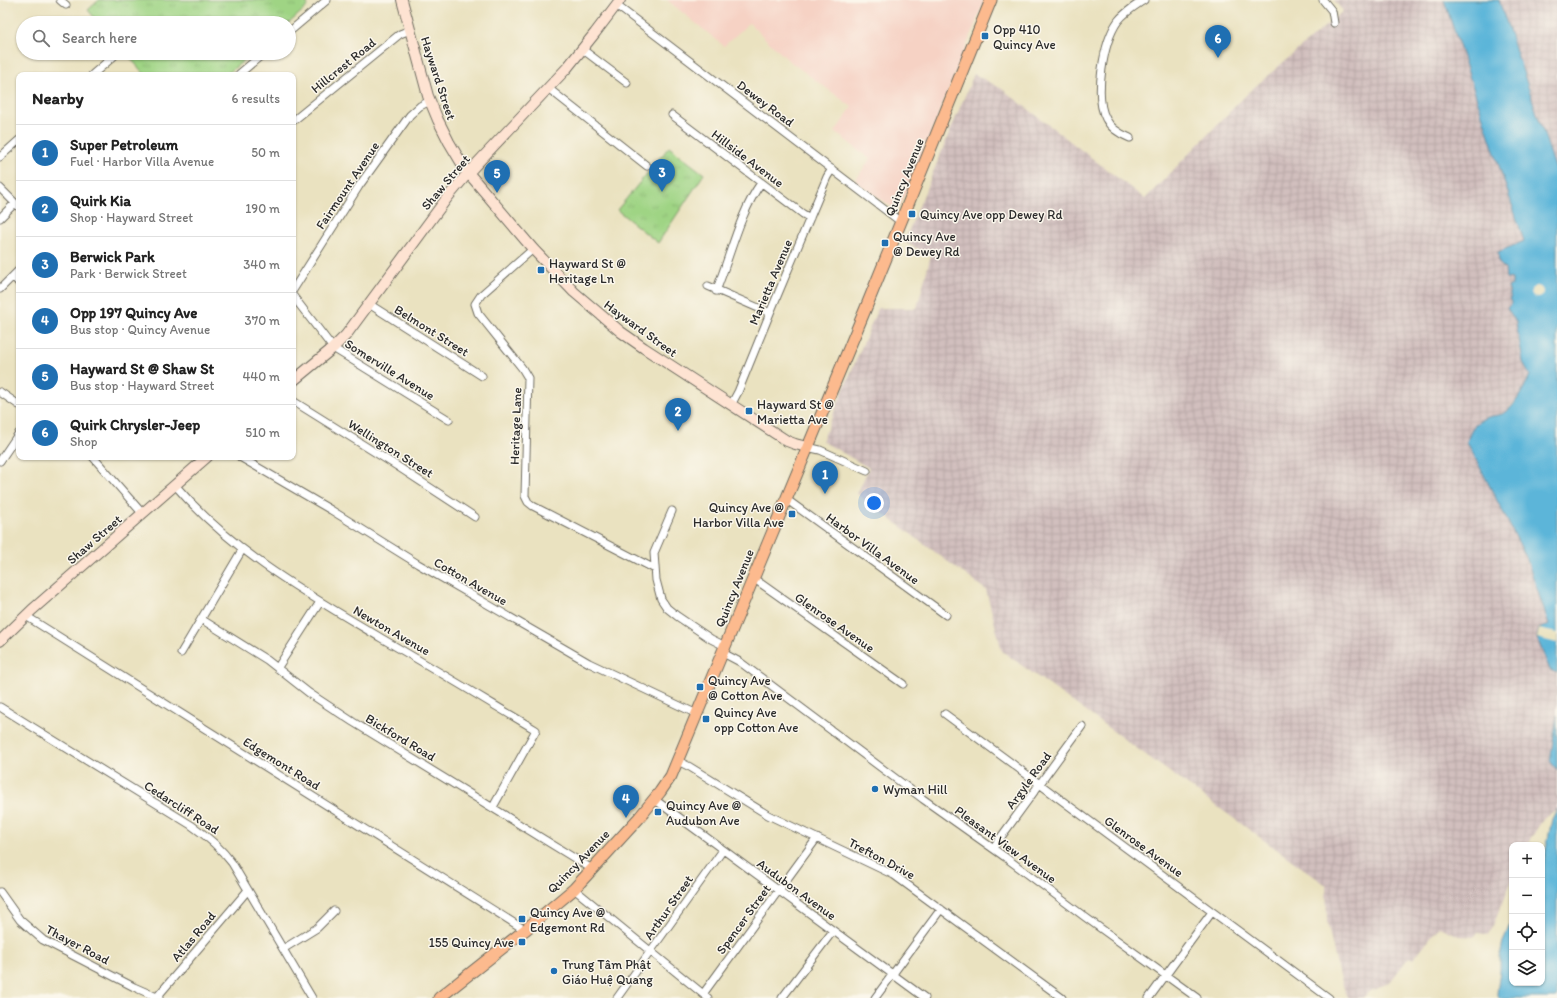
<!DOCTYPE html>
<meta charset="utf-8">
<style>
:root{--surface:#fff;--page:#f2f2f2;--text:#222;--muted:#767676;--line:#e0e0e0;--accent:#1f6fb2}
body{margin:0;font-family:Itim,sans-serif;background:var(--page);color:var(--text)}
.controls{position:absolute;right:12px;bottom:12px;display:grid;overflow:hidden;border-radius:8px;box-shadow:0 1px 3px #0004}
.controls button{width:36px;height:36px;display:grid;place-items:center;padding:0;border:0;border-bottom:1px solid var(--line);background:var(--surface);color:var(--text);font:20px sans-serif}
.you{position:absolute;left:874px;top:503px;width:14px;height:14px;margin:-10px;border:3px solid #fff;border-radius:50%;background:#1a73e8;box-shadow:0 0 0 6px #1a73e833}
.badge{display:grid;place-items:center;width:26px;height:26px;border-radius:50%;background:var(--accent);color:#fff;font-size:13px;font-weight:700}
.pin{position:absolute;translate:-50% -33px;filter:drop-shadow(0 1px 2px #0008)}
.pin::after{content:'';position:absolute;top:21px;width:14px;height:12px;background:inherit;clip-path:polygon(0 0,100% 0,50% 100%)}
.list{margin:0;padding:0;list-style:none}
h2{display:flex;justify-content:space-between;align-items:center;height:52px;margin:0;padding:0 16px;font-size:17px}
h2 small{font-size:13px;font-weight:400;color:var(--muted)}
.list li{display:grid;grid-template-columns:26px 1fr auto;gap:12px;align-items:center;box-sizing:border-box;height:56px;padding:0 16px;border-top:1px solid var(--line)}
.list b{display:block;font-size:15px;white-space:nowrap}
.list p{margin:0;font-size:13px;white-space:nowrap;color:var(--muted)}
.list em{font-size:13px;font-style:normal;color:var(--muted)}
.icon{flex:none;width:22px;height:22px;fill:none;stroke:currentColor;stroke-width:2;stroke-linecap:round;stroke-linejoin:round}
.map{position:relative;flex:none;width:1557px;height:998px;overflow:hidden}
.search{position:absolute;background:var(--surface);box-shadow:0 1px 3px #0004;left:16px;top:16px;width:280px;height:44px;display:flex;align-items:center;gap:10px;box-sizing:border-box;padding:0 14px;border-radius:22px;color:var(--muted);font-size:15px}
.panel{position:absolute;background:var(--surface);box-shadow:0 1px 3px #0004;left:16px;top:72px;width:280px;height:388px;border-radius:8px}
.map>svg:first-child{display:block}
.built{fill:#f6d2c4}
.industrial{fill:url(#industrial-grid)}
.park{fill:url(#park-tufts);stroke:#658058}
.water{fill:#5cb5d9;stroke:#447082}
.pier{fill:#eae2c0}
.lines{fill:none;stroke-linecap:round;stroke-linejoin:round}
.street-casing{stroke:#6e6b5f;stroke-width:9}
.secondary-casing{stroke:#6e6b5f;stroke-width:12}
.primary-casing{stroke:#6e6b5f;stroke-width:13}
.street{stroke:#fff;stroke-width:7}
.secondary{stroke:#fee3d2;stroke-width:10}
.primary{stroke:#fcba8e;stroke-width:11}
.poi-dot{fill:#1f6fb2;stroke:#fbf7ec;stroke-width:1.5}
.labels{text-anchor:middle;stroke-width:3;stroke-linejoin:round;paint-order:stroke}
.poi-label{font-size:13px;fill:#2b2b2b;stroke:#fbf7ec;text-anchor:start}
.street-label{font-size:13px;fill:#2b2b2b;stroke:#fbf7ec}
</style>
<div class="map">
<svg width="1557" height="998" viewBox="0 0 1557 998">
<defs>
<pattern id="industrial-grid" width="8" height="8" patternUnits="userSpaceOnUse"><rect width="8" height="8" fill="#d1bfbe"/><path d="M0 4h8M4 0v8" fill="none" stroke="#b4a4a3"/></pattern>
<pattern id="park-tufts" width="24" height="20" patternUnits="userSpaceOnUse"><rect width="24" height="20" fill="#9fd484"/><path d="M3 7l-1-3M5 7V3M7 7l1-3M15 17l-1-3M17 17v-4M19 17l1-3" fill="none" stroke="#89b672"/></pattern>
</defs>
<rect width="100%" height="100%" fill="#fbf7ec"/>
<filter id="ink" filterUnits="userSpaceOnUse"><feTurbulence type="fractalNoise" baseFrequency=".025" numOctaves="2"/><feDisplacementMap in="SourceGraphic" scale="8" xChannelSelector="R" yChannelSelector="G"/><feConvolveMatrix kernelMatrix="1 2 1 2 8 2 1 2 1" color-interpolation-filters="sRGB"/></filter>
<filter id="wash" filterUnits="userSpaceOnUse"><feTurbulence type="fractalNoise" baseFrequency=".012" numOctaves="4" result="noise"/><feDisplacementMap in="SourceGraphic" scale="16" xChannelSelector="R" yChannelSelector="G"/><feGaussianBlur stdDeviation="0.9" result="paint"/><feColorMatrix in="noise" values="0 0 0 0 0 0 0 0 0 0 0 0 0 0 0 0 0 1.4 0 .05"/><feComposite in="paint" operator="in"/></filter>
<g filter="url(#wash)">
<rect width="100%" height="100%" fill="#eae2c0"/>
<path class="built" d="M667,0H985L930,136L900,207L895,209L855,181L870,159L835,132L852,107L788,60L749,23L724,46Z"/>
<path class="industrial" d="M1334,0H1557V173V172L1524,241L1505,268L1506,277L1512,279V285L1508,287L1510,294L1511,304L1507,308L1516,322L1523,362L1530,375L1521,394L1506,412L1497,415L1486,417L1467,442L1526,557L1549,624L1550,670L1557,673V715L1550,761L1557,770V809L1543,819L1527,845H1512V880L1489,935L1478,933L1475,937L1459,936L1439,927L1413,959L1409,957L1390,982L1367,993L1364,998H1347L1337,966L1327,922L1326,885L1002,651L986,590L857,494L869,468L822,441L878,308H917L931,255L904,242L974,74L1002,89L1145,199L1250,91L1343,11Z"/>
<path class="park" d="M99,0H306L308,6L289,23H99L88,10Z
M126,53H253L226,75H145Z
M669,147L704,174L658,243L617,210Z"/>
<path class="water" d="M1444,0H1499L1557,173V673L1550,670L1537,638L1539,629L1549,624L1526,557L1467,442C1470,431 1476,420 1488,417C1494,415 1500,416 1506,412C1516,405 1525,386 1530,375L1523,362L1516,322L1507,308L1511,304L1510,294L1508,287L1512,285V279L1506,278L1505,269L1499,263L1498,252L1524,241Z
M1557,715V770L1550,761Z
M1557,809V998H1499L1497,993L1500,970V957L1503,941L1512,920V983H1542V869L1552,819Z"/>
<path class="pier" d="M1531 292a6 6 0 1 1 12 0a6 6 0 1 1-12 0Z
M1539,629L1557,633V643L1537,638Z"/>
</g>
<g filter="url(#ink)">
<g class="lines">
<g class="street-casing">
<path id="street" d="M60,0L66,5
M1323,0L1332,11L1334,23
M616,5L901,222
M289,32L327,0
M582,49L627,83
M92,75L114,56
M238,75L264,53
M548,88L647,166
M672,115L803,214L810,218
M293,121L400,34L410,30
M1130,138C1120,134 1111,129 1106,119C1094,97 1103,42 1118,21C1125,12 1135,6 1144,0
M0,157L19,140
M0,188L19,207
M0,218L15,203
M533,249L481,295L475,304L478,313L522,368L528,378L525,496L528,502L533,506L655,569
M13,276L19,283
M708,286L770,313
M0,289L19,270
M293,290L359,186L410,115L420,106L430,101
M716,291C730,257 740,212 761,183
M293,296L333,348L449,420
M369,304L482,376
M0,392L19,405
M293,401L397,466L475,517
M731,405L738,392L770,313L827,177L832,169
M807,447L820,450L867,471
M93,457L142,513
M240,457L331,510L418,564L589,663L697,714
M0,461L19,433
M175,485C232,552 307,594 381,638C433,668 484,699 536,730L493,807
M786,499L946,615
M672,511L654,553L656,580L661,599L667,608L677,616L711,639L725,646
M753,578L903,684
M26,616L525,930
M201,619L267,660L309,693L353,722L592,869
M181,653L242,550
M723,653L740,662L923,799L1005,857L1085,917L1197,998
M278,667L320,602
M0,707L191,825C207,836 220,847 232,863L312,998
M945,714L1329,998
M678,761L690,767L768,815L894,875L1062,998
M654,799L925,998
M993,848L1082,726
M574,889L708,998
M0,892L20,920L43,940L134,987L159,998
M283,949L317,928L334,911
M703,994L817,838
M157,997L248,890
M617,998L723,850
M782,998L833,931
M875,998L941,909
M1149,998L1212,912"/>
</g>
<g class="secondary-casing">
<path id="secondary" d="M402,0L428,96L438,120L449,142L465,169L533,249L574,292L621,332L644,348L787,441L795,444L807,447
M293,381L333,348L346,335L447,198L468,173L567,68L595,33L620,0
M0,641L32,610L207,457"/>
</g>
<g class="primary-casing">
<path id="primary" d="M439,998L525,930L574,889L639,818L660,792L671,776L865,310L991,0"/>
</g>
<use href="#street" class="street"/>
<use href="#secondary" class="secondary"/>
<use href="#primary" class="primary"/>
</g>
</g>
<g class="poi-dot">
<rect x="981" y="32" width="8" height="8" rx="2"/>
<rect x="908" y="210" width="8" height="8" rx="2"/>
<rect x="881" y="239" width="8" height="8" rx="2"/>
<rect x="537" y="266" width="8" height="8" rx="2"/>
<rect x="745" y="407" width="8" height="8" rx="2"/>
<rect x="788" y="510" width="8" height="8" rx="2"/>
<rect x="696" y="683" width="8" height="8" rx="2"/>
<rect x="702" y="715" width="8" height="8" rx="2"/>
<circle cx="875" cy="789" r="4"/>
<rect x="654" y="808" width="8" height="8" rx="2"/>
<rect x="518" y="915" width="8" height="8" rx="2"/>
<rect x="518" y="938" width="8" height="8" rx="2"/>
<circle cx="554" cy="971" r="4"/>
</g>
<g class="labels">
<g class="poi-label">
<text x="993" y="34">Opp 410<tspan x="993" dy="15">Quincy Ave</tspan></text>
<text x="920" y="219">Quincy Ave opp Dewey Rd</text>
<text x="893" y="241">Quincy Ave<tspan x="893" dy="15">@ Dewey Rd</tspan></text>
<text x="549" y="268">Hayward St @<tspan x="549" dy="15">Heritage Ln</tspan></text>
<text x="757" y="409">Hayward St @<tspan x="757" dy="15">Marietta Ave</tspan></text>
<text x="784" y="512" text-anchor="end">Quincy Ave @<tspan x="784" dy="15">Harbor Villa Ave</tspan></text>
<text x="708" y="685">Quincy Ave<tspan x="708" dy="15">@ Cotton Ave</tspan></text>
<text x="714" y="717">Quincy Ave<tspan x="714" dy="15">opp Cotton Ave</tspan></text>
<text x="883" y="794">Wyman Hill</text>
<text x="666" y="810">Quincy Ave @<tspan x="666" dy="15">Audubon Ave</tspan></text>
<text x="530" y="917">Quincy Ave @<tspan x="530" dy="15">Edgemont Rd</tspan></text>
<text x="514" y="947" text-anchor="end">155 Quincy Ave</text>
<text x="562" y="969">Trung Tâm Phật<tspan x="562" dy="15">Giáo Huệ Quang</tspan></text>
</g>
<g class="street-label">
<text transform="translate(343 65) rotate(-39)" y="5">Hillcrest Road</text>
<text transform="translate(439 78) rotate(72)" y="5">Hayward Street</text>
<text transform="translate(766 103) rotate(37)" y="5">Dewey Road</text>
<text transform="translate(748 158) rotate(37)" y="5">Hillside Avenue</text>
<text transform="translate(904 177) rotate(-68)" y="5">Quincy Avenue</text>
<text transform="translate(445 182) rotate(-50)" y="5">Shaw Street</text>
<text transform="translate(347 185) rotate(-56)" y="5">Fairmount Avenue</text>
<text transform="translate(770 282) rotate(-67)" y="5">Marietta Avenue</text>
<text transform="translate(641 328) rotate(36)" y="5">Hayward Street</text>
<text transform="translate(432 330) rotate(32)" y="5">Belmont Street</text>
<text transform="translate(390 369) rotate(32)" y="5">Somerville Avenue</text>
<text transform="translate(515 426) rotate(-88)" y="5">Heritage Lane</text>
<text transform="translate(391 448) rotate(32)" y="5">Wellington Street</text>
<text transform="translate(94 539) rotate(-41)" y="5">Shaw Street</text>
<text transform="translate(873 548) rotate(36)" y="5">Harbor Villa Avenue</text>
<text transform="translate(471 581) rotate(30)" y="5">Cotton Avenue</text>
<text transform="translate(734 588) rotate(-68)" y="5">Quincy Avenue</text>
<text transform="translate(835 622) rotate(35)" y="5">Glenrose Avenue</text>
<text transform="translate(392 630) rotate(30)" y="5">Newton Avenue</text>
<text transform="translate(401 737) rotate(31)" y="5">Bickford Road</text>
<text transform="translate(282 763) rotate(32)" y="5">Edgemont Road</text>
<text transform="translate(1028 780) rotate(-54)" y="5">Argyle Road</text>
<text transform="translate(182 807) rotate(33)" y="5">Cedarcliff Road</text>
<text transform="translate(1006 844) rotate(36)" y="5">Pleasant View Avenue</text>
<text transform="translate(1144 846) rotate(36)" y="5">Glenrose Avenue</text>
<text transform="translate(882 858) rotate(28)" y="5">Trefton Drive</text>
<text transform="translate(578 861) rotate(-46)" y="5">Quincy Avenue</text>
<text transform="translate(797 889) rotate(36)" y="5">Audubon Avenue</text>
<text transform="translate(668 907) rotate(-55)" y="5">Arthur Street</text>
<text transform="translate(743 919) rotate(-54)" y="5">Spencer Street</text>
<text transform="translate(193 936) rotate(-50)" y="5">Atlas Road</text>
<text transform="translate(78 944) rotate(28)" y="5">Thayer Road</text>
</g>
</g>
</svg>
<div class="controls">
<button>+</button>
<button>−</button>
<button><svg class="icon" aria-label="locate" viewBox="0 0 24 24"><circle cx="12" cy="12" r="6"/><path d="M12 2v4M12 18v4M2 12h4M18 12h4"/></svg></button>
<button><svg class="icon" aria-label="layers" viewBox="0 0 24 24"><path d="M12 4l9 5-9 5-9-5zM3 14l9 5 9-5"/></svg></button>
</div>
<div class="you"></div>
<div class="pin badge" style="left:825px;top:494px">1</div>
<div class="pin badge" style="left:678px;top:431px">2</div>
<div class="pin badge" style="left:662px;top:192px">3</div>
<div class="pin badge" style="left:626px;top:818px">4</div>
<div class="pin badge" style="left:497px;top:193px">5</div>
<div class="pin badge" style="left:1218px;top:58px">6</div>
<div class="search"><svg class="icon" aria-label="search" viewBox="0 0 24 24"><circle cx="10" cy="10" r="6"/><path d="M15 15l6 6"/></svg>Search here</div>
<section class="panel">
<h2>Nearby<small>6 results</small></h2>
<ul class="list">
<li><span class="badge">1</span><div><b>Super Petroleum</b><p>Fuel · Harbor Villa Avenue</p></div><em>50 m</em></li>
<li><span class="badge">2</span><div><b>Quirk Kia</b><p>Shop · Hayward Street</p></div><em>190 m</em></li>
<li><span class="badge">3</span><div><b>Berwick Park</b><p>Park · Berwick Street</p></div><em>340 m</em></li>
<li><span class="badge">4</span><div><b>Opp 197 Quincy Ave</b><p>Bus stop · Quincy Avenue</p></div><em>370 m</em></li>
<li><span class="badge">5</span><div><b>Hayward St @ Shaw St</b><p>Bus stop · Hayward Street</p></div><em>440 m</em></li>
<li><span class="badge">6</span><div><b>Quirk Chrysler-Jeep</b><p>Shop</p></div><em>510 m</em></li>
</ul>
</section>
</div>
